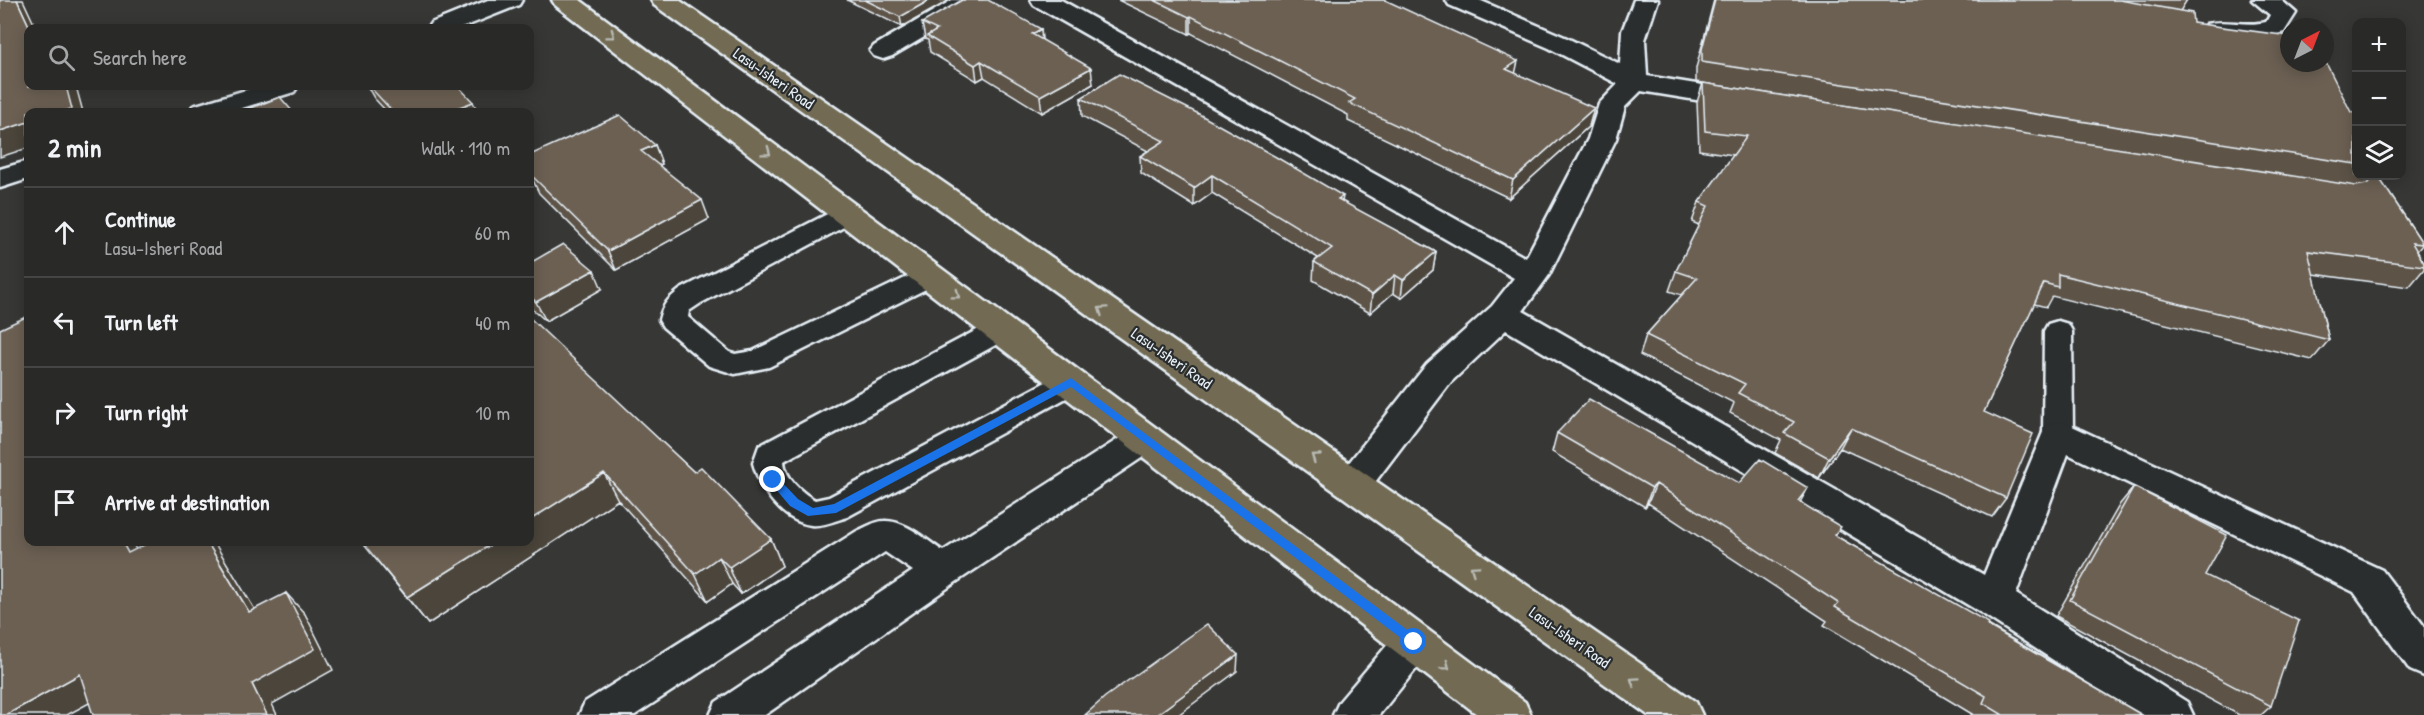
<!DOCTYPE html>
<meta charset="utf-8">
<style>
:root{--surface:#292928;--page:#353534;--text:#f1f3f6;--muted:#a5a6a8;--line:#454545}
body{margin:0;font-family:"Patrick Hand",sans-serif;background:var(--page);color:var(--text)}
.controls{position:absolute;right:18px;top:18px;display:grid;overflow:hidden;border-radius:12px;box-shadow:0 3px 15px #0003}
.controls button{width:54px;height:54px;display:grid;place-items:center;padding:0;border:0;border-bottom:2px solid var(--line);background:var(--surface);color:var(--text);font:30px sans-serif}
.compass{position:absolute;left:2280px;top:18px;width:54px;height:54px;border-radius:50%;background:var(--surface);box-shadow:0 3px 15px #0003;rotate:42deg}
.stop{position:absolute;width:18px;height:18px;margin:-14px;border:4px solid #1a73e8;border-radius:50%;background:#fff}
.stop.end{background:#1a73e8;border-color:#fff;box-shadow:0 2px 6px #0008}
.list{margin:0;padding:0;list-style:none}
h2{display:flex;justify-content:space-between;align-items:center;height:78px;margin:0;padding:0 24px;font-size:26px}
h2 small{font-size:20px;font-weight:400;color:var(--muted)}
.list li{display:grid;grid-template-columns:39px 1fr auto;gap:18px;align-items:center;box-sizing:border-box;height:90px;padding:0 24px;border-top:2px solid var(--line)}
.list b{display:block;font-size:22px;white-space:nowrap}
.list p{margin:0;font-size:20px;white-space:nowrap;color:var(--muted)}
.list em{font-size:20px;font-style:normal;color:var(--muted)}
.icon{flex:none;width:33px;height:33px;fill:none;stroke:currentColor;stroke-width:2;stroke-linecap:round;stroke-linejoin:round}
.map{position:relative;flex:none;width:2424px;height:715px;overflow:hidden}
.search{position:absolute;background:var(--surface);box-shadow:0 3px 15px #0003;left:24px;top:24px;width:510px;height:66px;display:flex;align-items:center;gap:15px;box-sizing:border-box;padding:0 21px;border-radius:12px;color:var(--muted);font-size:22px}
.panel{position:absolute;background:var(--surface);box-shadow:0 3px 15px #0003;left:24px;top:108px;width:510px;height:438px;border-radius:12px}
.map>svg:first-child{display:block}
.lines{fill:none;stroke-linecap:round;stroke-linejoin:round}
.lane-casing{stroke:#e8f1f8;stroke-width:5}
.street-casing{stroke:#e8f1f8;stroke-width:5}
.primary-casing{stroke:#e8f1f8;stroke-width:5}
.lane{fill:#2a2d2e;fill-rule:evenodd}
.street{fill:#2a2d2e;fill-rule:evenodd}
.primary{fill:#726b52;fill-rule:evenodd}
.wall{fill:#5d5347;stroke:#e8f1f8;stroke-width:1.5}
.shaded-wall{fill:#4c443a;stroke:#e8f1f8;stroke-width:1.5}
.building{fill:#6c6153;stroke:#e8f1f8;stroke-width:1.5}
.oneway{stroke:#b9bbb6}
.route{fill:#1a73e8}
.labels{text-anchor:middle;stroke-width:4.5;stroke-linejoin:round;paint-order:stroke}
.street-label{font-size:16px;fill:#e8f1f8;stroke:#2a2d2e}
</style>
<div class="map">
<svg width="2424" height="715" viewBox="0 0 2424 715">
<rect width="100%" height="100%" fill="#373735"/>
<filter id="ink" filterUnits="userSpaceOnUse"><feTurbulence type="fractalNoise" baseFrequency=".0167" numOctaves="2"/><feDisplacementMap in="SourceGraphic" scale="12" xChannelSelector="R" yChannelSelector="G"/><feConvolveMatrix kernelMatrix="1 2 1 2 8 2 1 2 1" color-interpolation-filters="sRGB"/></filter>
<g filter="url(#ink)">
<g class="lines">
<g class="lane-casing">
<path id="lane" d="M848,206L857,208L861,214L857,220L701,303L689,311L688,317L729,352L735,354L753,351L922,270L931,267L940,270L944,276L940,282L769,367L735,374L709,366L663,327L659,320C663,304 668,299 681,289L839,208Z
M1002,319L1012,322L1016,329L1012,336L784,461C785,478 801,492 815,500L829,497L1061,374L1071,371L1081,374L1086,382L1081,390L847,517C837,520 821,527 811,525C781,521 760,489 753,463L759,446L992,322Z
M2058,321L2068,324L2072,331L2073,434L2069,442L2058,445L2047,442L2043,434L2044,331L2048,324Z"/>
</g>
<g class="street-casing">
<path id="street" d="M488,0H522L519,5L461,28H427L431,23Z
M952,0H982L979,5L892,56L883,59L874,56L870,51L874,46Z
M1031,0H1061L1526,258L1588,139L1599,104L1618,84L1549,48L1449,5L1446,0H1479L1567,38L1620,64L1622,31L1634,0H1658L1645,40L1647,76L1745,92L1754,94L1758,100L1754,106L1745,108L1641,91L1625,107L1616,139L1549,275L1523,311L1984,575L2046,425L2058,421L2070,425L2382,570L2424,626V676L2410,670L2354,592L2068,454L2016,594L2187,702L2193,715H2137L1980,612L1506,330L1451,382L1366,494L1353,498L1340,494L1335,484L1340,474L1427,364L1492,306L1514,278L1034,5Z
M2252,0H2281L2296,13L2284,32C2258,40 2233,41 2206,34L2202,29L2206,24C2226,19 2246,27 2266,22L2270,15Z
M259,86H298L294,92L229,112H189L193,106Z
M28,161V179L0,188V169Z
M1146,425L1158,429L1163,438L1158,447L956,582L765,715H710L716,702L913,571L885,552L635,715H579L585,702L857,531C865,528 875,521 884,521C905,520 926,540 943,551L1134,429Z
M1414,625L1428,630L1434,642L1428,654L1379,715H1333L1339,702L1400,630Z"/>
</g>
<g class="primary-casing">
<path id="primary" d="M552,0H580L1525,702L1531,715H1478L555,5Z
M651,0H679L1696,702L1702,715H1648L654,5Z"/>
</g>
<use href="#lane" class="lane"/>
<use href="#street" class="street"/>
<use href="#primary" class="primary"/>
</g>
<path class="wall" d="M847,0H950L902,27Z
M1118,0H1385L1515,73L1589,126L1509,198L1348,121V115L1191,33L1189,34Z
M1714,0H2187L2180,11L2193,23L2351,112L2356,113V176H2386L2385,177L2378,176L2423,244L2417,251L2424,263V269L2409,287L2313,274L2329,340L2312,360L2052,296L2046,307L2034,304L1984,412L2006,498L1992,517L1840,448L1819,478L1775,453L1781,440L1730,413L1734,403L1640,355L1646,335L1682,295L1669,291L1676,271L1699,225L1692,222L1699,202L1734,155L1699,150L1697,102L1703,83L1955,123L1696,82V68Z
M922,23L1041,29L1042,40L1093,84L1042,113L984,77L977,81L930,52L928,40L925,39Z
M367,86H458L478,112H387L374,98Z
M1081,98L1343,196L1342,202L1436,252L1433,270L1401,298L1393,293L1370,313L1313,280L1314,262L1318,258L1212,193L1194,206L1141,173L1140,156L1148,151L1082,116Z
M655,145L662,164L658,166L709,219L616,270L539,193L530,174Z
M530,263L602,289L546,321L530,307Z
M530,320L694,472L771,539L782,566L741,594L732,584L708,601L618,500L428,624L362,542H530Z
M1557,433L1739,483L1801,502L1836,536L2142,715H1971L1972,714L1824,625L1827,621L1648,503L1645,507L1552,452Z
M2134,487L2205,575L2271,706L2261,715H2239L2056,616L2120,504Z"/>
<path class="shaded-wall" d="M17,0H23L36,28H30Z
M930,0H950L902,27L900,17Z
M1191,16V33L1189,34V17Z
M1041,29L1042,45L1032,34Z
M981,61L984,77L977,81L975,65Z
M1518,61L1514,79L1506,69Z
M1091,68L1093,84L1042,113L1040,96Z
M66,86H76L83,112H61Z
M473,102L478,112H446Z
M1594,108L1589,126L1509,198L1513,180Z
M28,122V148L0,157V131Z
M655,145L662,164L648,170L641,151Z
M1212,175V193L1194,206V188Z
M702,200L709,219L616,270L608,251Z
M1436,252L1433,270L1401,298L1403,280Z
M594,270L602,289L546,321L536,302Z
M1395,275L1393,293L1370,313L1372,295Z
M1851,428L1840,448L1819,478L1829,458Z
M604,473L618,500L428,624L407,597L495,542H530V520Z
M1656,484L1648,503L1645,507L1652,488Z
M1808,488L1798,506V501Z
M771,539L782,566L741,594L729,567Z
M122,542H132L149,574L128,553Z
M207,542H214L269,633L249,612Z
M719,557L732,584L708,601L695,574Z
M286,593L305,614L333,670L272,704L277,715H267L252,684Z
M1238,655L1237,671L1178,715H1156Z
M80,674L104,695L67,715H6Z"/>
<path class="building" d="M0,0H17L30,28H28V86H66L72,109L61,112H28V122L0,131Z
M865,0H930L900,17Z
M962,0H988L1041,29L1032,34L1091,68L1040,96L981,61L975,65L927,36L937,30L922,23Z
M1154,0H1385L1518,61L1506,69L1594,108L1513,180L1349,103L1355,99L1191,16L1189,17Z
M1715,0H2120L2192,13L2193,23L2289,36V63H2325V61L2351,112L2356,113V164L1702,62V49Z
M1119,74L1197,113L1276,157L1343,196L1338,199L1436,252L1403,280L1395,275L1372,295L1314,262L1332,248L1212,175L1194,188L1140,156L1164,141L1081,98Z
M1703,83L2356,186L2367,184L2374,176H2378L2423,244L2412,243L2424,263V266L2308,251L2329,340L2058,274V287L2044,283L1984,412L2033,434L2006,498L1851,428L1829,458L1784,433L1794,422L1738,393L1745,384L1646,335L1697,278L1676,271L1708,206L1699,202L1747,136L1705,131Z
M369,86H458L473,102L446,112H393Z
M280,97L293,112H241Z
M620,115L655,145L641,151L702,200L608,251L530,174V155Z
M563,244L594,270L536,302L530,296V263Z
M28,316V542H122L128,553L150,542H207L249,612L286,593L315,649L252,684L267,715H93L80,674L6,715H0V329Z
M531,319L694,472L701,467L771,539L729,567L719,557L695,574L604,473L530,520V320Z
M1589,399L1739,483L1760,459L1808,488L1798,501L1841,527L1834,535L1989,623L1988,626L2142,715H2003L1983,703L1986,696L1835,607L1838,603L1656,484L1652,488L1557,433Z
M2134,487L2227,535L2205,575L2299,621L2271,706L2070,600Z
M362,542H495L407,597Z
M1207,624L1238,655L1156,715H1085L1105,697Z"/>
<defs><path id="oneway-chevron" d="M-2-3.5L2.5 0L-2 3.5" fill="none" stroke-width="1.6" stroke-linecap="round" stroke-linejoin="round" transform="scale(1.5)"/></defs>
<g class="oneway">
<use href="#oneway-chevron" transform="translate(611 35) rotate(37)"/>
<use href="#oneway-chevron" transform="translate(767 152) rotate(37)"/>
<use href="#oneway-chevron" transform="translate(956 295) rotate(37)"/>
<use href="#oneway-chevron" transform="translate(1102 310) rotate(-145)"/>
<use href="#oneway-chevron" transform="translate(1315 457) rotate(-145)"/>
<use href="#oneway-chevron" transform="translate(1474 569) rotate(-145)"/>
<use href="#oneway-chevron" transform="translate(1446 666) rotate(37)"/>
<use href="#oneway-chevron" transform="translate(1634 681) rotate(-145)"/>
</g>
</g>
<path class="route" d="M1071,378L1418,638V645H1410L1071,387L836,513L808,516L790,506L768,480L773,475L777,477L798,499L813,508L834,504Z"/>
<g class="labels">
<g class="street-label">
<text transform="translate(774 78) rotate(35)" y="6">Lasu-Isheri Road</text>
<text transform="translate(1172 358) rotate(35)" y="6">Lasu-Isheri Road</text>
<text transform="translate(1570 637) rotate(35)" y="6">Lasu-Isheri Road</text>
</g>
</g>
</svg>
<div class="controls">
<button>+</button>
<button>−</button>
<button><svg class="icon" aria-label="layers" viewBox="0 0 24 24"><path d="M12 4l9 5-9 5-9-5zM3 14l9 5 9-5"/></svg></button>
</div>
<svg class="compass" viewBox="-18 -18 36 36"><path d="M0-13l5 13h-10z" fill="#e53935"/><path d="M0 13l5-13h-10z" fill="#a5a6a8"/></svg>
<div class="stop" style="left:1414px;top:642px"></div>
<div class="stop end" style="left:773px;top:480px"></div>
<div class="search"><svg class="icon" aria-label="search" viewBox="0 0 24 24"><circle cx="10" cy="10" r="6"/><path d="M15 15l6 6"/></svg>Search here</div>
<section class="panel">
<h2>2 min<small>Walk · 110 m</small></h2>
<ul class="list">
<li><svg class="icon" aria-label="ahead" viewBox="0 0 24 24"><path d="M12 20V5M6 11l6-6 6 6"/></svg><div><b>Continue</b><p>Lasu-Isheri Road</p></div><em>60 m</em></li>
<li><svg class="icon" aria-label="left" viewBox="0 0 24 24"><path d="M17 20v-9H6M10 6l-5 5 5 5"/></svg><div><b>Turn left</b></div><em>40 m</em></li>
<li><svg class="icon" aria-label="right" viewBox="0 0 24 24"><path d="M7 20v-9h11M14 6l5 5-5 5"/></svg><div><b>Turn right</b></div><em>10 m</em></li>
<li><svg class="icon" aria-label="arrive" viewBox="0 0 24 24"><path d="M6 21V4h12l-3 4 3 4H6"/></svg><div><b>Arrive at destination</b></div></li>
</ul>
</section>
</div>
